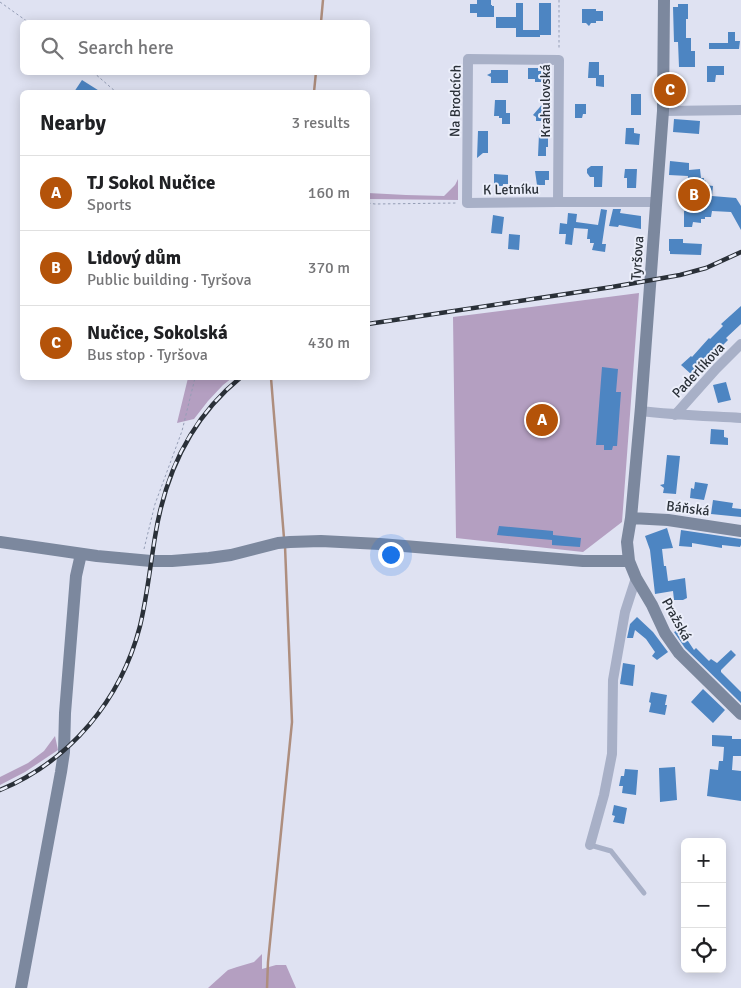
<!DOCTYPE html>
<meta charset="utf-8">
<style>
:root{--surface:#fff;--page:#f2f2f2;--text:#202124;--muted:#757577;--line:#e0e0e0;--accent:#b45309}
body{margin:0;font-family:Signika,sans-serif;background:var(--page);color:var(--text)}
.controls{position:absolute;right:15px;bottom:15px;display:grid;overflow:hidden;border-radius:8px;box-shadow:0 2px 12px #0003}
.controls button{width:45px;height:45px;display:grid;place-items:center;padding:0;border:0;border-bottom:1px solid var(--line);background:var(--surface);color:var(--text);font:25px sans-serif}
.you{position:absolute;left:390px;top:554px;width:18px;height:18px;margin:-12px;border:4px solid #fff;border-radius:50%;background:#1a73e8;box-shadow:0 0 0 8px #1a73e833}
.badge{display:grid;place-items:center;width:32px;height:32px;border-radius:50%;background:var(--accent);color:#fff;font-size:16px;font-weight:700}
.pin{position:absolute;translate:-50% -50%;border:2px solid #fff;box-shadow:0 1px 5px #0006}
.list{margin:0;padding:0;list-style:none}
h2{display:flex;justify-content:space-between;align-items:center;height:65px;margin:0;padding:0 20px;font-size:21px}
h2 small{font-size:16px;font-weight:400;color:var(--muted)}
.list li{display:grid;grid-template-columns:32px 1fr auto;gap:15px;align-items:center;box-sizing:border-box;height:75px;padding:0 20px;border-top:1px solid var(--line)}
.list b{display:block;font-size:19px;white-space:nowrap}
.list p{margin:0;font-size:16px;white-space:nowrap;color:var(--muted)}
.list em{font-size:16px;font-style:normal;color:var(--muted)}
.icon{flex:none;width:28px;height:28px;fill:none;stroke:currentColor;stroke-width:2;stroke-linecap:round;stroke-linejoin:round}
.map{position:relative;flex:none;width:741px;height:988px;overflow:hidden}
.search{position:absolute;background:var(--surface);box-shadow:0 2px 12px #0003;left:20px;top:20px;width:350px;height:55px;display:flex;align-items:center;gap:12px;box-sizing:border-box;padding:0 18px;border-radius:8px;color:var(--muted);font-size:19px}
.panel{position:absolute;background:var(--surface);box-shadow:0 2px 12px #0003;left:20px;top:90px;width:350px;height:290px;border-radius:8px}
.map>svg:first-child{display:block}
.green{fill:#b49fc1}
.lines{fill:none;stroke-linecap:round;stroke-linejoin:round}
.stream{stroke:#ae8e7e;stroke-width:2.5}
.building{fill:#4d85c2}
.path{stroke:#959eb6;stroke-width:1;stroke-dasharray:2.5 2.5;stroke-linecap:butt}
.lane{stroke:#a8b0c7;stroke-width:5}
.street{stroke:#a8b0c7;stroke-width:10}
.secondary{stroke:#7c889e;stroke-width:12}
.rail-casing{stroke:#2a3038;stroke-width:4.5}
.rail{stroke:#ebeefa;stroke-width:2.5;stroke-dasharray:8;stroke-linecap:butt}
.labels{text-anchor:middle;stroke-width:4;stroke-linejoin:round;paint-order:stroke}
.street-label{font-size:14px;fill:#2a3038;stroke:#ebeefa}
</style>
<div class="map">
<svg width="741" height="988" viewBox="0 0 741 988">
<rect width="100%" height="100%" fill="#dfe2f2"/>
<path class="green" d="M458,179V200L368,199V193L406,195L444,196L455,185Z
M639,293L622,522L583,552L456,538L453,317Z
M188,378H232L223,385L208,401L194,419L177,423Z
M55,736L58,750L25,772L0,785V777L28,763L44,751Z
M262,954V969L276,965H286L296,988H208L228,970L237,967L254,962Z"/>
<g class="lines">
<path class="stream" d="M321,22L323,0
M314,92L316,72
M271,378L284,538
M267,988L268,962L292,722L285,546"/>
</g>
<path class="building" d="M477,0H491V5H492V6H494V17H477V13H470V4H477Z
M516,3H523V30H539V3H551V35H540V37H516V28H496V17H516Z
M678,4H688V19H686V38H691V51H695V67H679L678,42H674L673,7H678Z
M582,9H596V11H603V21H596V23H591L589,26L586,23H582Z
M728,32H735V41H740L739,49H709V43H728Z
M589,62H599V75H604V87L596,86V78H588Z
M707,66H724V75H716L715,82H707Z
M528,68H538V71H543V82H535V79H528Z
M491,70H508V83H491V77L487,75L491,73Z
M82,80L101,92H74Z
M631,94H641V115H631Z
M495,100H506V113H510V124H502V118H499V116H494Z
M546,100V109H548V121H536V117L533,115Z
M575,104H586V114H583L582,118H575Z
M674,119L700,121L699,134L673,132Z
M626,128H634V133L640,134L639,145L625,144Z
M478,131H488V153H483L477,158Z
M539,134H548V147H546V156H538Z
M670,161L689,163V170L700,169L701,178H704V180L706,181V185L713,186L712,196L736,198L741,206V230L731,212L712,211L711,217H705V219H701V223L693,222L692,227H684V211H686L688,176L669,175Z
M591,166H603L602,187H594V177H590L587,173V169Z
M625,169H637L636,188H627V178H624Z
M535,171H549V180H545V185H537Z
M494,174L508,175V184H503V186H494Z
M601,209L607,210L602,244H606L605,252L592,250L594,243H590V239H587L588,229L574,228L572,245L565,244L566,234H559L560,223L567,224L568,213L577,214L576,222L598,225Z
M613,209H621L620,213L641,216V229L619,225L618,227L609,226Z
M493,215L504,217L502,234L491,233Z
M509,234L520,235L519,250L508,249Z
M669,239H683V243L702,244L701,255L670,254V251H669Z
M741,306V324L726,338L728,340L719,349L718,348L709,357L710,358L691,374L681,365L691,356L692,357L709,338L710,339L723,326L721,324Z
M602,367L618,369L616,392H621L617,446H613L612,450H604V445H596Z
M726,382L731,400L718,403L713,385Z
M711,429L724,430V437L728,438V445L710,444Z
M667,455L680,456L676,494L663,493L664,488L660,485L664,484Z
M695,482L708,484L704,500L690,498L691,488L694,489Z
M713,500L733,503L732,508L741,509V517L711,514Z
M499,526L553,531V535L581,538L580,547L552,545V540L497,535Z
M667,528L673,548L662,549L664,566H666L668,581L685,578L687,598L683,600H674L673,591L655,594L650,550L645,536Z
M681,530L741,539V545L740,547L722,545V548L692,543V547L679,546Z
M637,617L653,632L668,652L657,660L652,656L655,652L646,639L635,630L633,638H627L630,624Z
M680,629L694,650L696,648L709,661L711,659L717,663L731,650L736,655L721,670V672L741,692V703L685,648L674,632Z
M623,663L635,665L633,686L620,684Z
M703,689L725,710L713,723L691,702Z
M651,692L667,695L665,705H667L665,715L649,712L651,703L649,702Z
M712,735L732,736V739H741V756H733L732,770L741,771V801L707,796L710,769L718,770L719,761H723L724,747L712,746Z
M675,767L677,800L660,802L659,768Z
M625,769L638,770L636,795L622,793L623,786H619L621,776H624Z
M614,805L627,808L624,824L613,822L615,816L612,815Z"/>
<g class="lines">
<path class="path" d="M559,0V49
M0,2L28,22
M93,72L116,92
M368,203L375,204L457,203
M144,549L155,504L182,431L195,378"/>
<path class="lane" d="M590,845L611,851L644,893"/>
<path class="street" d="M663,111L741,110
M558,202L559,60L468,59L467,203L558,202H656
M641,411C674,415 708,416 741,418
M675,415L716,369L741,344
M590,845L604,795L612,754L613,680L625,612L636,578"/>
<path class="secondary" d="M664,0L663,111L641,407L631,518L627,542L629,561L636,578L652,605L665,633L679,653L741,714
M631,518L668,520L741,531
M0,542L97,556L151,561H172L209,558L231,555L278,543L290,542L321,541L380,544L583,561H629
M21,988L61,772L64,752L65,713L76,576L81,554"/>
<g class="rail-casing">
<path id="rail" d="M368,324L612,287L680,275L706,268L741,252
M0,790C70,761 121,700 140,626C147,597 150,567 155,537C165,473 190,419 240,378"/>
</g>
<use href="#rail" class="rail"/>
</g>
<g class="labels">
<g class="street-label">
<text transform="translate(455 101) rotate(-89)" y="5">Na Brodcích</text>
<text transform="translate(545 101) rotate(-90)" y="5">Krahulovská</text>
<text transform="translate(511 189) rotate(-1)" y="5">K Letníku</text>
<text transform="translate(637 258) rotate(-86)" y="5">Tyršova</text>
<text transform="translate(698 370) rotate(-47)" y="5">Paderlíkova</text>
<text transform="translate(688 508) rotate(7)" y="5">Báňská</text>
<text transform="translate(677 619) rotate(61)" y="5">Pražská</text>
</g>
</g>
</svg>
<div class="controls">
<button>+</button>
<button>−</button>
<button><svg class="icon" aria-label="locate" viewBox="0 0 24 24"><circle cx="12" cy="12" r="6"/><path d="M12 2v4M12 18v4M2 12h4M18 12h4"/></svg></button>
</div>
<div class="you"></div>
<div class="pin badge" style="left:542px;top:420px">A</div>
<div class="pin badge" style="left:694px;top:195px">B</div>
<div class="pin badge" style="left:670px;top:90px">C</div>
<div class="search"><svg class="icon" aria-label="search" viewBox="0 0 24 24"><circle cx="10" cy="10" r="6"/><path d="M15 15l6 6"/></svg>Search here</div>
<section class="panel">
<h2>Nearby<small>3 results</small></h2>
<ul class="list">
<li><span class="badge">A</span><div><b>TJ Sokol Nučice</b><p>Sports</p></div><em>160 m</em></li>
<li><span class="badge">B</span><div><b>Lidový dům</b><p>Public building · Tyršova</p></div><em>370 m</em></li>
<li><span class="badge">C</span><div><b>Nučice, Sokolská</b><p>Bus stop · Tyršova</p></div><em>430 m</em></li>
</ul>
</section>
</div>
